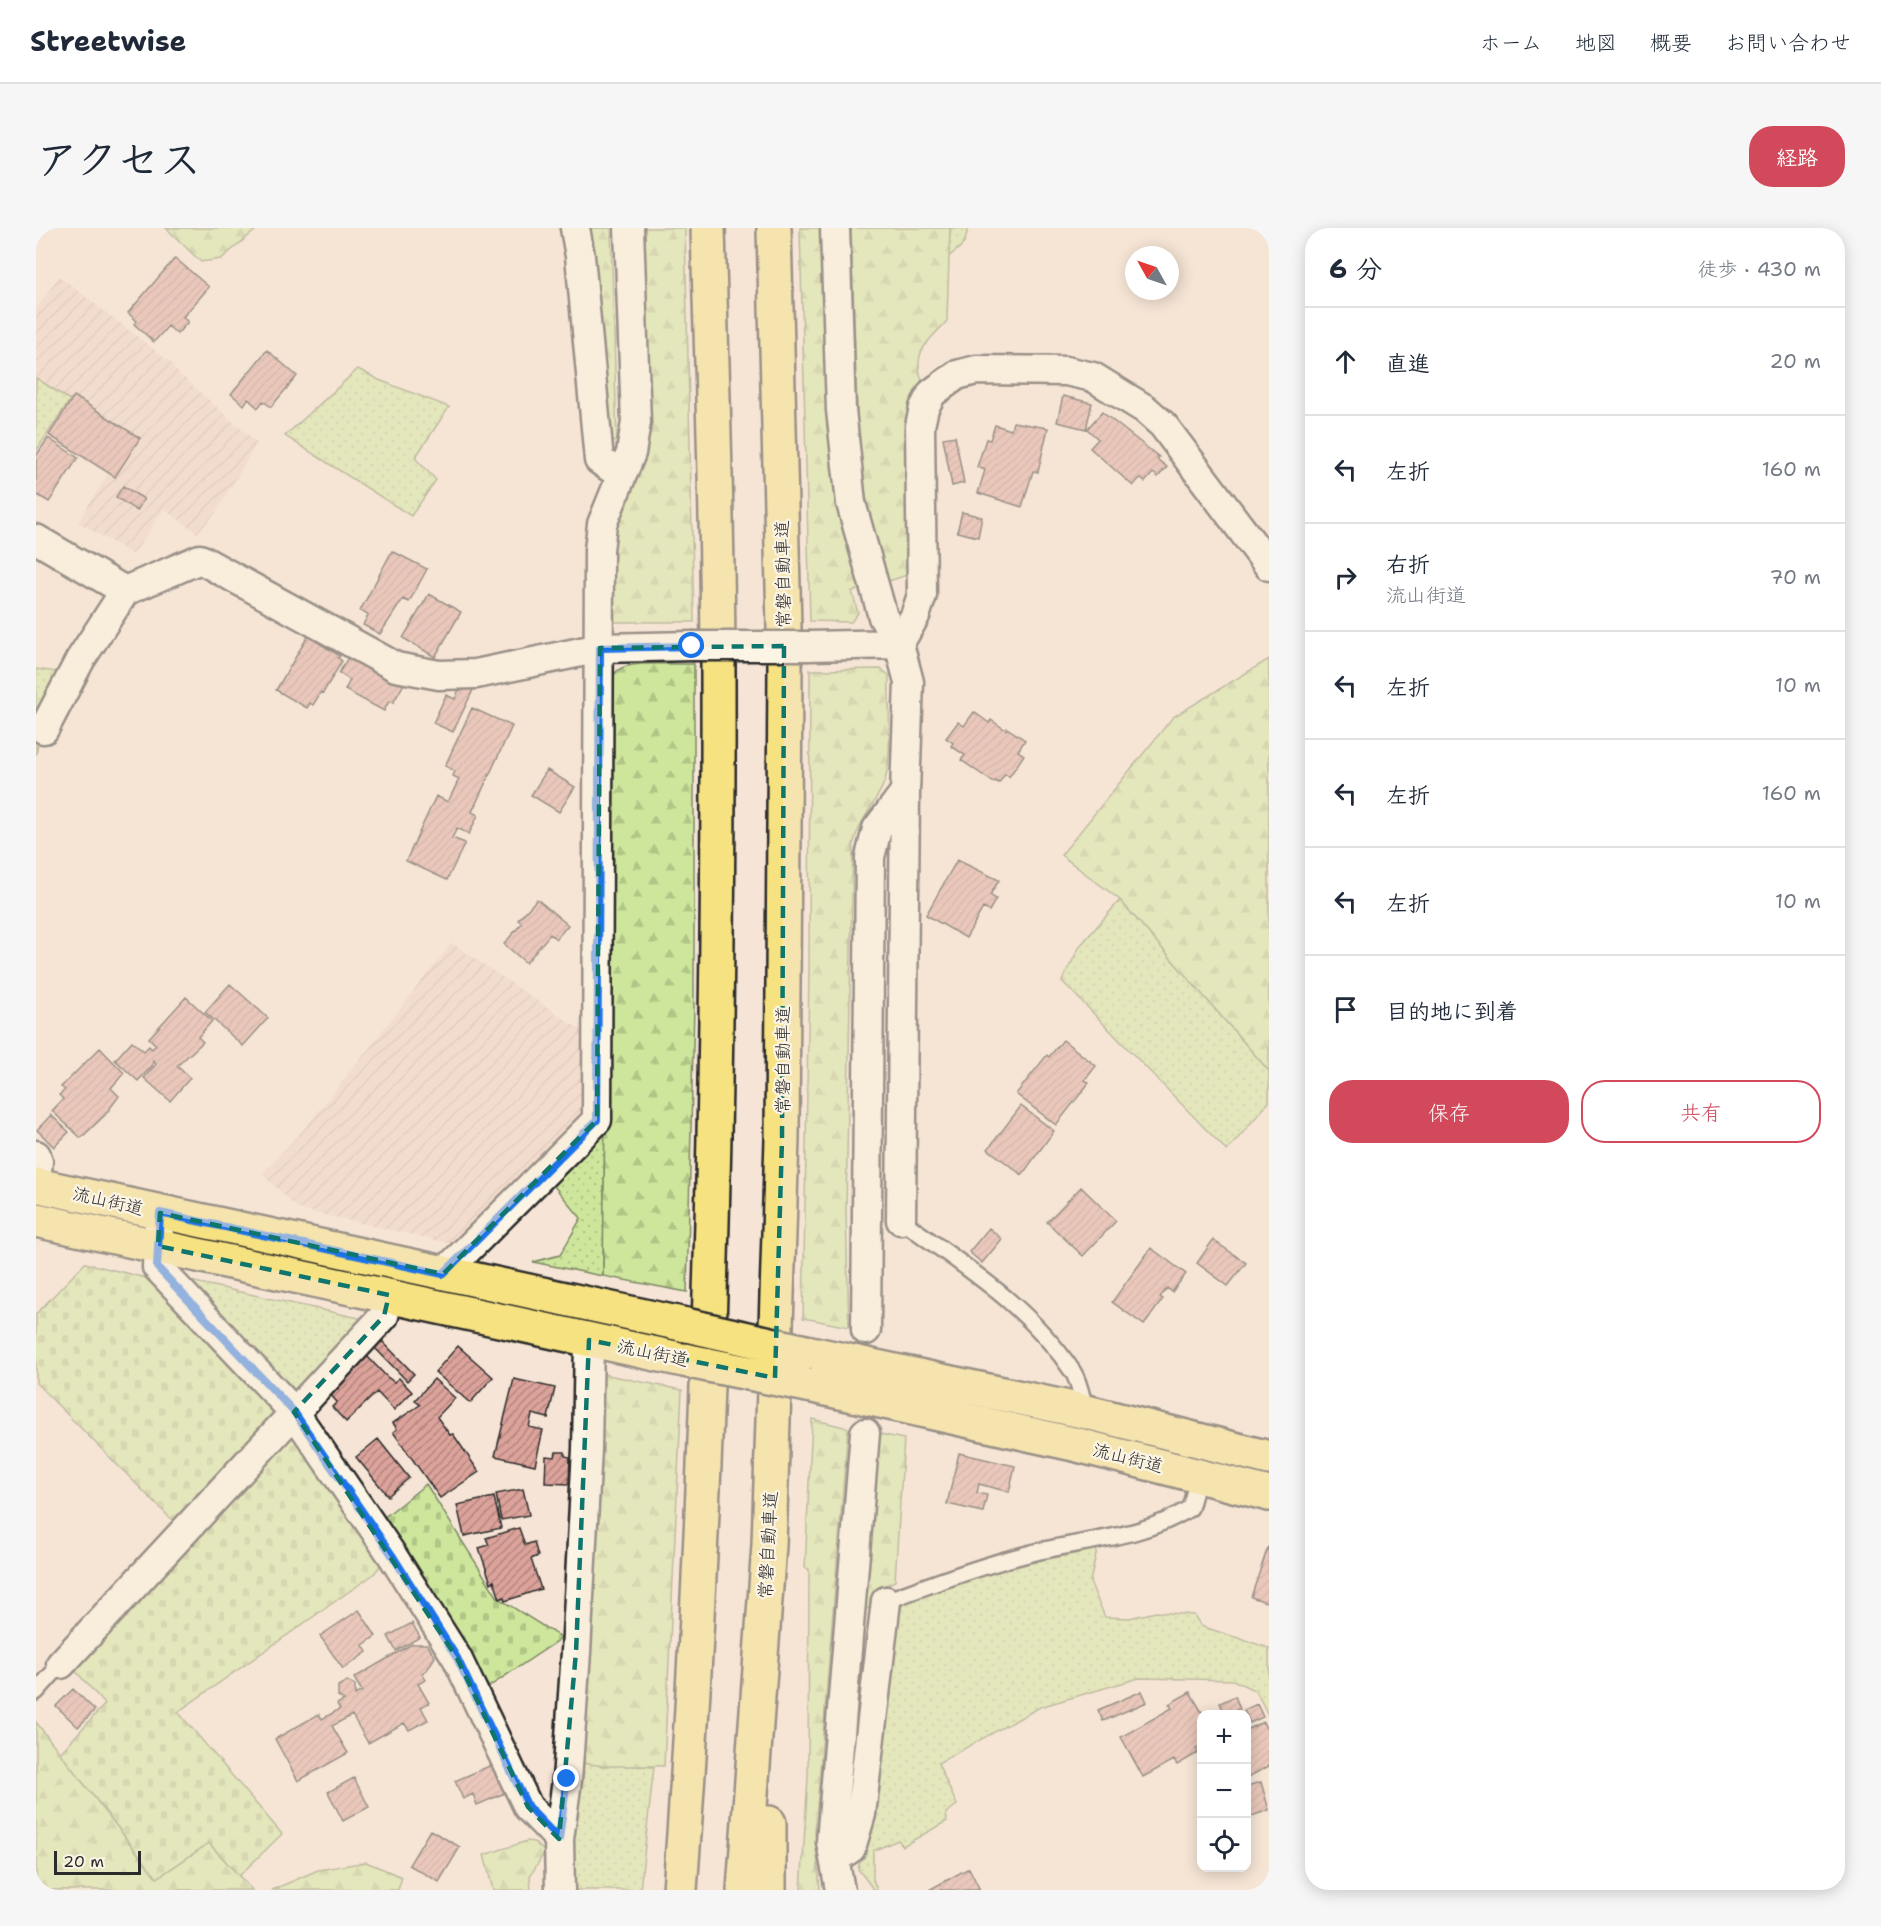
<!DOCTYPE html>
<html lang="ja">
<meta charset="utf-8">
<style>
:root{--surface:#fff;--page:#f6f6f7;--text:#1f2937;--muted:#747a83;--line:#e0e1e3;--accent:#d1495b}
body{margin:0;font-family:"Shantell Sans","Klee One",sans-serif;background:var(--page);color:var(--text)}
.controls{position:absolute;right:18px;bottom:18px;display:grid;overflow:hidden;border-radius:12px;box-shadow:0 3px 15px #0003}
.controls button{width:54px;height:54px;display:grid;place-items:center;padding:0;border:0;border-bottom:2px solid var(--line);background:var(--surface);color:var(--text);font:30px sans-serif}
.compass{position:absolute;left:1089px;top:18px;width:54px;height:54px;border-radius:50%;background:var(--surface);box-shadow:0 3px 15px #0003;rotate:310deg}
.scale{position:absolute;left:18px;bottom:15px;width:87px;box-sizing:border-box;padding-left:6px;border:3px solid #2b2b2b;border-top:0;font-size:16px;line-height:21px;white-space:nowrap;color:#2b2b2b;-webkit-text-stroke:4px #fcf5e5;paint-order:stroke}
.stop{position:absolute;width:18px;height:18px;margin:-14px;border:4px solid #1a73e8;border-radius:50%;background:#fff}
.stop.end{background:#1a73e8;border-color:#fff;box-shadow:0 2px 6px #0008}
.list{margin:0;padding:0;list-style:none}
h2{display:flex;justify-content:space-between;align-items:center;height:78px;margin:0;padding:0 24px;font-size:26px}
h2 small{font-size:20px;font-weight:400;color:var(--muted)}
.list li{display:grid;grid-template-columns:39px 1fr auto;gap:18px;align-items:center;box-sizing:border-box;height:108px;padding:0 24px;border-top:2px solid var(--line)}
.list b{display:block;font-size:22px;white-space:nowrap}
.list p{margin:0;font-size:20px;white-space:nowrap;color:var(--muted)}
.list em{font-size:20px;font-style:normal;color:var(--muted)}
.actions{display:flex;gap:12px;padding:18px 24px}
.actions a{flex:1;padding:14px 0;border:2px solid var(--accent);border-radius:24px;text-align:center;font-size:21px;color:var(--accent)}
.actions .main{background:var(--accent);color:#fff}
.icon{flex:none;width:33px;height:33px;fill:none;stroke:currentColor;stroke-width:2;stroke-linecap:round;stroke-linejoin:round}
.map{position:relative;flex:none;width:1233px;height:1662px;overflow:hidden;border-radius:24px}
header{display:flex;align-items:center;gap:36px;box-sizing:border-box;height:84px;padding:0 30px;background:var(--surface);border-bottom:2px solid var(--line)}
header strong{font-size:28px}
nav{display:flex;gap:33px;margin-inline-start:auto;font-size:21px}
.intro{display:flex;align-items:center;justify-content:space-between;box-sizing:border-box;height:144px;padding:0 36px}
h1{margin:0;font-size:42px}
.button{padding:15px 27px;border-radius:24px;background:var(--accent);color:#fff;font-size:21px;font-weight:700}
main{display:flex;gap:36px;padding:0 36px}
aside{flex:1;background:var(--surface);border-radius:24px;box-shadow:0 3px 15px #0003}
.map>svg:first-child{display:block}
.industrial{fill:url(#industrial-furrows)}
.grass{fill:url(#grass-dots);stroke:#7c8864;stroke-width:1.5}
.forest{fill:url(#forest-firs);stroke:#7c8864;stroke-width:1.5}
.cemetery{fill:url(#cemetery-stones);stroke:#7c8864;stroke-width:1.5}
.building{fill:url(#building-hatch);stroke:#2b2b2b;stroke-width:1.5}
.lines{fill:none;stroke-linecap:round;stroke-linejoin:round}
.service-casing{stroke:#2b2b2b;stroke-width:20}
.minor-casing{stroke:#2b2b2b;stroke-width:33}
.primary-casing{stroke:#2b2b2b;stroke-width:38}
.motorway-casing{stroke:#2b2b2b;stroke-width:38}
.service{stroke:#fcf5e5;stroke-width:15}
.minor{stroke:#fcf5e5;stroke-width:28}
.primary{stroke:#f7e281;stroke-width:33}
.motorway{stroke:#f7e281;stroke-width:33}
.minor-bridge-casing{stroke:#2b2b2b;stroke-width:33;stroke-linecap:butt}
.primary-bridge-casing{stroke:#2b2b2b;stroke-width:38;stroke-linecap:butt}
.minor-bridge{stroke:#fcf5e5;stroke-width:28}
.primary-bridge{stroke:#f7e281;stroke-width:33}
.route{stroke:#1a73e8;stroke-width:8}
.marked{fill:none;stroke:#0f766e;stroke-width:4.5;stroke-dasharray:12 8;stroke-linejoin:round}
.labels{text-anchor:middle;stroke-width:4.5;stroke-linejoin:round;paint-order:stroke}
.street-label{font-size:18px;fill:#2b2b2b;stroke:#fcf5e5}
</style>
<header>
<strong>Streetwise</strong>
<nav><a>ホーム</a><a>地図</a><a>概要</a><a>お問い合わせ</a></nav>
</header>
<div class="intro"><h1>アクセス</h1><a class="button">経路</a></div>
<main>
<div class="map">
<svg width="1233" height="1662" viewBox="0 0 1233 1662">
<defs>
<pattern id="industrial-furrows" width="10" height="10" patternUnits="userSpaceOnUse" patternTransform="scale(1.5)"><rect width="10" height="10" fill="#eed1c4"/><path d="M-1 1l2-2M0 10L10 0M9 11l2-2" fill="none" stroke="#ccb4a9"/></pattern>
<pattern id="grass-dots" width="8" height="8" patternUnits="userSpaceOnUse" patternTransform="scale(1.5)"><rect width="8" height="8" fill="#cee69c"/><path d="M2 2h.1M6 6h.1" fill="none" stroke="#b1c587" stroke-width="1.8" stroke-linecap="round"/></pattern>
<pattern id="forest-firs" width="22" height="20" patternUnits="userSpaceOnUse" patternTransform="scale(1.5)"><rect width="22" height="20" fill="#cee69c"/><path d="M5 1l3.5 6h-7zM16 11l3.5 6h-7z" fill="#b1c587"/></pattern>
<pattern id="cemetery-stones" width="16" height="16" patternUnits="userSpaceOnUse" patternTransform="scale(1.5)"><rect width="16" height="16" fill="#cee69c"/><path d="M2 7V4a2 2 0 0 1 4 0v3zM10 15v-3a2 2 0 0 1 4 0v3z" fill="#b1c587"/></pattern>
<pattern id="building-hatch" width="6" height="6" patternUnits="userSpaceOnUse" patternTransform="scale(1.5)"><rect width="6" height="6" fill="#dca39b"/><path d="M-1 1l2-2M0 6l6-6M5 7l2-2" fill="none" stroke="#b3857f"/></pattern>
</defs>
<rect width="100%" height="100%" fill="#f6e5d6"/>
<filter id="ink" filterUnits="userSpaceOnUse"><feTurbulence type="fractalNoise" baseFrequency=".0167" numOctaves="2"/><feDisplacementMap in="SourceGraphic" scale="12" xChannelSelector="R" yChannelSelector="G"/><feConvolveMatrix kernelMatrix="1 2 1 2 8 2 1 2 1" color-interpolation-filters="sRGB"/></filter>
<g filter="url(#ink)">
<path class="industrial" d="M23,48L138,137L137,140L221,215L179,286L161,305L128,281L97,327L42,294L72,246L10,208L34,172L0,150V81Z
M416,715L548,804L545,893L420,1017L262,981L226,946L269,900Z"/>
<path class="grass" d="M914,0H931C932,15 923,21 912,29Z
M322,141L343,152L413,179L379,230L400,252L375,288L249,208Z
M0,150L34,172L0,223Z
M0,441L20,444L28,451L5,502L0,527Z
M1084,672L1233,843V874L1191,923L1026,753L1044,718Z
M569,897L567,1048L497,1034L524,1027L545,990L512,951Z
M150,1052L332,1092L257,1172Z
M1062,1317L1054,1354L1069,1389L1093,1390L1120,1384L1158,1387L1165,1398L1233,1420V1489L1220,1463L1197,1452L1103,1450L1004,1479L902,1535L921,1577L910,1585L911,1593L867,1618L862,1612L837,1623V1651L841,1662H838L822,1641L831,1604L860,1390L867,1376L913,1357L990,1332Z
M547,1535L618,1539L604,1662H536L537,1613Z"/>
<path class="forest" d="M130,0H222L185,31L165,34Z
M551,0H575L581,213L570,216Z
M599,0H649L658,394H572L580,280L601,249L606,226Z
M764,0H791L826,361L816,363L822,385L815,394L774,393Z
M815,0H914L911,93C892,114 876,122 886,153L877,170L875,183L877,345L850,354L831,275L822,209Z
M1233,431V843L1084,672L1025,627L1137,489Z
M658,436V778L651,1064L567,1048L574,459C576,453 577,446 582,442C595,432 641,437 658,436Z
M845,441L853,447C852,474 857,532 848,555C838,579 824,590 817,617L810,983L813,1099L767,1090L773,745L774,442Z
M567,1146L646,1162L628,1538H568L547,1535Z
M776,1191L812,1200L779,1604L784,1662H765L772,1549L773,1341L769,1340Z
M840,1205L868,1211L859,1353L842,1360L838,1380L825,1381Z
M0,1494L121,1650L173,1615L216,1662H0Z
M491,1613L498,1614L509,1624L494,1648L495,1662H457L448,1627Z
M330,1634L366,1649L362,1662H236L282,1642Z"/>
<path class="cemetery" d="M49,1035L114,1051L243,1186L141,1297L0,1155V1086Z
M254,1202L349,1331L338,1346L142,1484L246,1606L203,1648L173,1615L121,1650L24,1525L69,1476L36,1439Z
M390,1256L462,1370L526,1410L448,1462L345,1292Z"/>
<path class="building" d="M139,30L173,59L147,89L152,94L141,106L132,98L118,114L98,96L101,93L92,85Z
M231,122L261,148L235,179L227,173L222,180L212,171L208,177L195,166Z
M38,168L104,210L79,249L13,207Z
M1027,168L1056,175L1050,201L1021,194Z
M1066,184L1123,229L1121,231L1131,239L1122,249L1117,245L1109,254L1104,250L1097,258L1054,220L1062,211L1051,201Z
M977,194L1012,200L1002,244L997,243L986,279L942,265L949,242L941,239L950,211L954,212L959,197L975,202Z
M919,208L928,255L916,258L907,210Z
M12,210L42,230L13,274L0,266V228Z
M87,258L108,271L101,283L80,269Z
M926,284L946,289L942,309L921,304Z
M356,323L391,341L373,374L367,371L344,406L327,397L332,387L324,383Z
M393,366L425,384L399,429L367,410Z
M272,408L304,428L302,430L306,433L287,465L285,464L277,477L274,475L271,480L240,462Z
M315,424L369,454L357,475L353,473L348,483L309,462L314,452L303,445Z
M430,458L437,462L417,504L397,495L410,467L419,471L424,459Z
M436,480L476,498L436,584L442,587L433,606L421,600L416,610L429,615L411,652L370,633L400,568L412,574L423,551L417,548L419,543L409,538Z
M938,484L953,495L955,492L970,502L971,500L989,512L982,523L988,527L973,549L969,546L963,555L959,553L958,555L925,532L929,527L915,518L917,515L910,510L922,494L928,498Z
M511,542L539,559L523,584L495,567Z
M921,632L963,652L954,667L960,671L953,683L947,680L930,710L890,687Z
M501,671L532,697L520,711L514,706L490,735L468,716L486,695L482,692Z
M194,756L232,790L207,818L169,784Z
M150,769L176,793L162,809L167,814L141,838L154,850L134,873L108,850L120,836L117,833L116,838L102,853L79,832L96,813L108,823L113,818L116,821L120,817L113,810Z
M1027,812L1060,838L1049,852L1053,855L1020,897L980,866L1011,827L1013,829Z
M64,820L88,845L75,860L83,868L69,887L45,910L16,883L27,871L23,867L29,862L25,859Z
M985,878L1018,903L986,947L952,921Z
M15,887L33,904L18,919L1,902Z
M1045,959L1080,993L1047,1028L1011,994Z
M953,1000L966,1011L946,1035L933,1024Z
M1177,1012L1210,1035L1192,1058L1161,1035Z
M1115,1020L1150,1046L1136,1064L1131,1060L1124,1069L1127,1071L1108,1097L1076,1074Z
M346,1113L378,1146L371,1153L339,1120Z
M422,1118L457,1149L434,1175L399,1144Z
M329,1126L350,1148L358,1154L363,1150L376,1164L358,1182L341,1164L310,1194L296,1179L301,1174L290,1162Z
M398,1151L419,1170L401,1189L414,1207L417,1206L443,1244L404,1270L357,1204L361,1201L357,1195L384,1177L379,1172Z
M478,1151L519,1160L512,1190L496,1186L493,1199L507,1202L499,1237L459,1228Z
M342,1211L373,1250L352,1268L320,1229Z
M520,1224H529V1228L534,1229L533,1256L509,1255L510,1228L519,1229Z
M923,1225L979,1238L973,1264L943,1256L941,1265L951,1267L947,1284L911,1276Z
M487,1261L493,1287L465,1292L460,1266Z
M458,1269L465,1300L428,1308L421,1277Z
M483,1300L489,1317L498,1314L502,1328L495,1331L505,1361L469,1373L468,1369L464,1371L458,1353L455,1355L443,1320L453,1317L450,1310Z
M1232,1319H1233V1375L1215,1369Z
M323,1382L340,1408L327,1417L331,1424L307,1441L284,1408Z
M376,1395L384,1409L360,1423L352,1408Z
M376,1416H391L399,1429L391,1442L386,1445L390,1452L382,1456L393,1475L385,1479L392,1492L373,1502L368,1495L332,1515L316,1487L296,1498L312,1525L262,1553L239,1511L283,1486L286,1491L304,1481L301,1476L308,1472L302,1468V1458L311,1453L319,1457V1467L326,1463L318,1450Z
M37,1461L59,1482L42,1499L20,1478Z
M1106,1463L1111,1474L1067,1493L1062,1482Z
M1154,1464L1167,1486L1166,1518L1160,1521L1162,1525L1141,1537L1138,1532L1107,1549L1085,1509L1136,1480L1133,1476Z
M1199,1468L1204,1481L1189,1486L1184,1475Z
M1221,1476L1227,1489L1214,1495L1208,1482Z
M1227,1494L1233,1506V1538L1210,1550V1502Z
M458,1536L471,1564L441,1577L437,1566L427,1571L419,1553Z
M318,1550L333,1579L307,1593L292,1564Z
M1225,1554L1233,1582L1210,1590V1558Z
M394,1602L424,1619L403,1654L373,1637Z
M933,1640L944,1662H893Z"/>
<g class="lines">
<g class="service-casing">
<path id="service" d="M865,992C928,1038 993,1078 1037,1144C1044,1155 1046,1171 1050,1184
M850,1373C895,1356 941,1339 988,1327C1043,1312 1107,1311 1154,1280L1163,1248
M0,1464L25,1436"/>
</g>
<g class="minor-casing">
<path id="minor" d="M539,0L544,28L563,232L585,247
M799,0L805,182L815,275L847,389L863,416L873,454L869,564L865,992
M0,311L89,363L164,331L360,439L403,447L440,446L564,420L656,418
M773,418L863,416L879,388L886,367L884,198L888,180L896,165L921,147L940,142L1030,143L1057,149L1109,181L1127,197L1233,338
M8,501L44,432L89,363
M0,927L2,933L0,953
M123,996L121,1039L258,1184L356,1327L421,1430L492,1579L523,1611
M407,1046L561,892L563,322L566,296L595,225L600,194L593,0
M830,1102L834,629L841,601L869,564
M25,1436L348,1088L353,1067
M800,1630L815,1620L825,1586L850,1373
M524,1662L523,1611L531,1552L540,1424L551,1221L553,1112
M804,1662L795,1614L829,1205"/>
</g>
<g class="primary-casing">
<path id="primary" d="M0,957L650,1097
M0,992L648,1132
M770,1124L1051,1184L1233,1230
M772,1157L1042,1217L1233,1266"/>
</g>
<g class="motorway-casing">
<path id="motorway" d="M644,1662C674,1256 683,850 682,443C682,295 676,147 672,0
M708,1662L733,1317L746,911L749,439L738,0
M733,1662V1595"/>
</g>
<use href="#service" class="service"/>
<use href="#minor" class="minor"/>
<use href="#primary" class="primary"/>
<use href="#motorway" class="motorway"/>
<g class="minor-bridge-casing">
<path id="minor-bridge" d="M656,418H773"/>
</g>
<g class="primary-bridge-casing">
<path id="primary-bridge" d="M650,1097L770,1124
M648,1132L772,1157"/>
</g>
<use href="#minor-bridge" class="minor-bridge"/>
<use href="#primary-bridge" class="primary-bridge"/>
</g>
</g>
<g class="lines" filter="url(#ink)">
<path class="route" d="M531,1551L523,1611L492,1579L421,1430L356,1327L258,1184L121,1039L124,985L407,1046L561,892L564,420L656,418"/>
</g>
<path d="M0 0H1233V1662H0ZM748,418L746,911L739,1150L553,1112L540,1424L523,1611L492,1579L421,1430L258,1184L348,1088L353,1067L122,1018L124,985L407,1046L561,892L564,420Z" fill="#f6e5d6" fill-opacity=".55" fill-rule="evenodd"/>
<path class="marked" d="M748,418L746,911L739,1150L553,1112L540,1424L523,1611L492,1579L421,1430L258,1184L348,1088L353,1067L122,1018L124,985L407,1046L561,892L564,420Z"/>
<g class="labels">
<g class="street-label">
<text transform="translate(747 346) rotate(-91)" y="6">常磐自動車道</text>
<text transform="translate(747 832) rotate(-90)" y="6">常磐自動車道</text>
<text transform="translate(72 973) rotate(13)" y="6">流山街道</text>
<text transform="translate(617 1125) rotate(12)" y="6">流山街道</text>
<text transform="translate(1092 1230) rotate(14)" y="6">流山街道</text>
<text transform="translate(732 1317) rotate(-87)" y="6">常磐自動車道</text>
</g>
</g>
</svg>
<div class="controls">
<button>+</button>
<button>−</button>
<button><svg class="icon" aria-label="locate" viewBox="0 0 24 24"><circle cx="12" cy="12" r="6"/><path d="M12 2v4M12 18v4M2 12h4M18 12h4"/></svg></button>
</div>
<svg class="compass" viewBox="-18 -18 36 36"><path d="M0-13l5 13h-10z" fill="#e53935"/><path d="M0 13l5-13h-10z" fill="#747a83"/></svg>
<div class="scale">20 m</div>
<div class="stop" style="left:656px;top:418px"></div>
<div class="stop end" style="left:531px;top:1551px"></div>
</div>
<aside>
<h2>6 分<small>徒歩 · 430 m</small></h2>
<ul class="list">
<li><svg class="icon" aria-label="ahead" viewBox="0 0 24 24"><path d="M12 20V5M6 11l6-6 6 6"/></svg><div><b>直進</b></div><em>20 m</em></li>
<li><svg class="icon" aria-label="left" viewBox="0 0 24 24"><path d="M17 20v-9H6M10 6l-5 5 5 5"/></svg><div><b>左折</b></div><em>160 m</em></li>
<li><svg class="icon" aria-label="right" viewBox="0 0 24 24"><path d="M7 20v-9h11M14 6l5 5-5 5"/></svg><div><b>右折</b><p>流山街道</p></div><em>70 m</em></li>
<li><svg class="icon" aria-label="left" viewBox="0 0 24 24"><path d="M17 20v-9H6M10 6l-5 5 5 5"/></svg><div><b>左折</b></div><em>10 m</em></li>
<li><svg class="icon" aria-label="left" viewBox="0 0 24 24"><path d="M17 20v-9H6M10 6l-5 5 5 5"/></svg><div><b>左折</b></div><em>160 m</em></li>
<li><svg class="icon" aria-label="left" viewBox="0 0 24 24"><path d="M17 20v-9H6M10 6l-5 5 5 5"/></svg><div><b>左折</b></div><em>10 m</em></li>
<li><svg class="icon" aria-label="arrive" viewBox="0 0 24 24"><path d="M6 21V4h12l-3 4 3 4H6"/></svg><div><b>目的地に到着</b></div></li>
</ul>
<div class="actions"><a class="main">保存</a><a>共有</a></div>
</aside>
</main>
